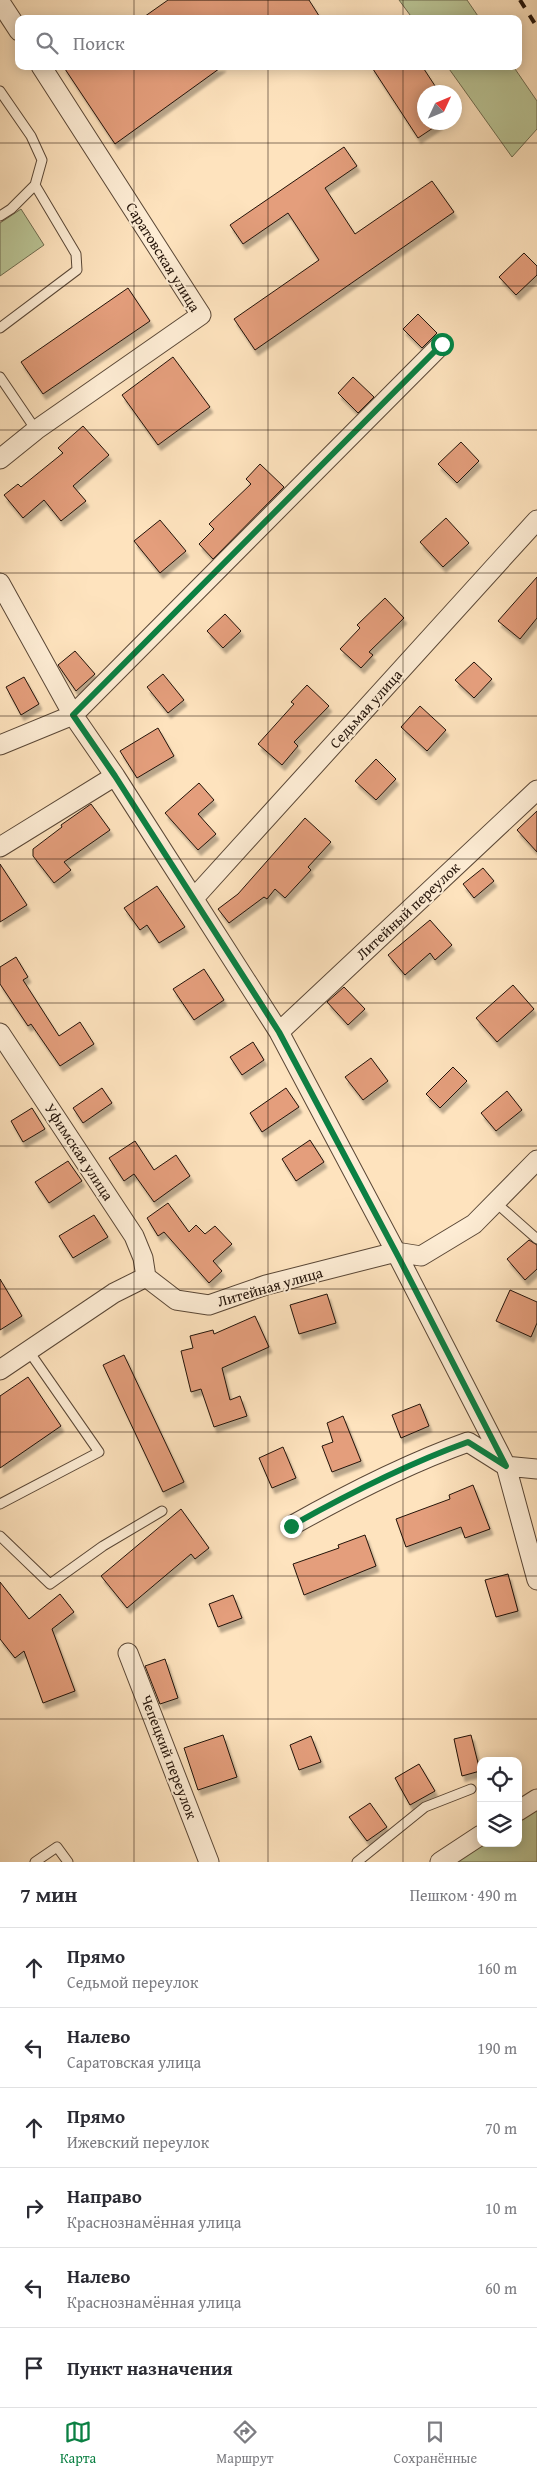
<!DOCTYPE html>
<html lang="ru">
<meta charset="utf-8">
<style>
:root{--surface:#fff;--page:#f2f2f3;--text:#2b2b33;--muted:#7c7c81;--line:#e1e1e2;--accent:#0b8043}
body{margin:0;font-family:"Gentium Book Plus",serif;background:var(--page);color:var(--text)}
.controls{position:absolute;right:15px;bottom:15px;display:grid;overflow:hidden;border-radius:10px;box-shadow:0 2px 12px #0003}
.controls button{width:45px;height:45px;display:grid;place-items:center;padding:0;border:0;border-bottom:1px solid var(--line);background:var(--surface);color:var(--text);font:25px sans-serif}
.compass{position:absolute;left:417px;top:85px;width:45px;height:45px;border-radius:50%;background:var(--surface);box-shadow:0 2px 12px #0003;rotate:46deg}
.stop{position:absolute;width:15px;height:15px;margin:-11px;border:4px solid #0b8043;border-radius:50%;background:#fff}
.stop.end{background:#0b8043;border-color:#fff;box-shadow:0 1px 5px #0008}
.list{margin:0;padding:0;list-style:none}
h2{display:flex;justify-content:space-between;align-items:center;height:65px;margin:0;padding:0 20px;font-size:21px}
h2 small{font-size:16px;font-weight:400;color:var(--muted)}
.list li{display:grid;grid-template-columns:32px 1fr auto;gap:15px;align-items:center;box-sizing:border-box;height:80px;padding:0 20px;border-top:1px solid var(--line)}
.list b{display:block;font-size:19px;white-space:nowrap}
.list p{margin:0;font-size:16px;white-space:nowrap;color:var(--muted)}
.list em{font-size:16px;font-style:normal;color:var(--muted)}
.icon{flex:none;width:28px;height:28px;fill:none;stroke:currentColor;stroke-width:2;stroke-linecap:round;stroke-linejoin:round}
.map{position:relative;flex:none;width:537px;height:1862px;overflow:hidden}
.search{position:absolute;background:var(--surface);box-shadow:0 2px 12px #0003;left:15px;right:15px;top:15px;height:55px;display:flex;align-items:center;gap:12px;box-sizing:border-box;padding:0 18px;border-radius:10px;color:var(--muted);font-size:19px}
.sheet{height:545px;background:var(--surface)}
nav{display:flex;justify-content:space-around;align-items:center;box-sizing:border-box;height:70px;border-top:1px solid var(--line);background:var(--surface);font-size:14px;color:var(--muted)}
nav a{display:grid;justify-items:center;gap:2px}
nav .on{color:var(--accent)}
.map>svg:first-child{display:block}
.green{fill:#bac596;stroke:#6e6c50}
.building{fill:#e49e7c;stroke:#231309;filter:url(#shadow)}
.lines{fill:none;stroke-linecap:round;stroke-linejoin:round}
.lane-casing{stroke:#5a4736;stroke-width:11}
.street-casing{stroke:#5a4736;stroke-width:21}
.lane{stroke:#feedd5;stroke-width:9}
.street{stroke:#feedd5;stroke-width:19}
.rail{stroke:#231309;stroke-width:4;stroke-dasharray:9 9;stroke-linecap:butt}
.route{stroke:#0b8043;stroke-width:6}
.grid{fill:none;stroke:#231309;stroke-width:1;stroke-opacity:0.55}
.labels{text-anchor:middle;stroke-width:4;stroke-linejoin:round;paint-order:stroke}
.street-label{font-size:15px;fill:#231309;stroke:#feedd5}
</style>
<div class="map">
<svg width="537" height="1862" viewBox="0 0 537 1862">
<defs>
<filter id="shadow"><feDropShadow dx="3" dy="5.5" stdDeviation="1" flood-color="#0004"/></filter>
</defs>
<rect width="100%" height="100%" fill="#fee3be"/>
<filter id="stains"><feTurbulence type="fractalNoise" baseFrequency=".004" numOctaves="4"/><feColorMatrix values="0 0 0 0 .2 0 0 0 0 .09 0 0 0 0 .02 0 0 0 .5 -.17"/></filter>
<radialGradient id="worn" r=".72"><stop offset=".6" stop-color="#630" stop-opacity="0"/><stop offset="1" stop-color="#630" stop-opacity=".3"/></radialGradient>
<path class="green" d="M399,0H467L480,19H413Z
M447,66H513L537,101V129L512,157Z
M21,209L44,245L0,276V223Z
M537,1804V1862H448L481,1843H518V1816Z"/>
<path class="building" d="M168,0H309L321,19H141Z
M63,66H223L115,144Z
M371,66H422L439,92H424V122H442L418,138Z
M344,147L357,166L325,188L355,234L432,181L454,212L255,350L234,319L319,260L288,213L243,244L230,225Z
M524,253L537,266V275L516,295L499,277Z
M128,288L150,321L43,394L21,362Z
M418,314L437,333L422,348L403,329Z
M173,357L210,407L158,445L122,395Z
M353,377L374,397L358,413L338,393Z
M83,426L109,455L73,486L86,501L61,521L44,500L23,518L4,495L18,484L21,487L63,453L58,448Z
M461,442L479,461L457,483L438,464Z
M260,464L284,487L213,559L199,544L214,529L209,524L251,484L246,479Z
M446,518L469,543L443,567L420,542Z
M160,520L186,551L160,573L134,541Z
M537,577V618L520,639L498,621Z
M385,598L404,618L369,652L373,655L361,668L340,649L360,628L357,625Z
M225,614L241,631L223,648L207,631Z
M75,651L95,674L76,691L58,665Z
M474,662L492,679L474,698L455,680Z
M163,674L184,700L168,713L147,687Z
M24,677L39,704L21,715L6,687Z
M307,685L329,706L294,742L298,746L282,765L258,744L294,704L291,702Z
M420,706L446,730L427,751L401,727Z
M158,728L174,756L137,778L120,751Z
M376,759L396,779L376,800L355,781Z
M199,783L214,800L198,814L216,834L198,850L165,813Z
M91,804L110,830L64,862L71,870L54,883L33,856V849L62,827L61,825Z
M537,811V852L517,830Z
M305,818L331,842L308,867L311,870L285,898L275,889L267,899L264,897L229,923L218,909L238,894Z
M0,864L27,905L0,922Z
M483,868L494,881L474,898L463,884Z
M157,886L185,927L159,943L147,925L140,930L124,908Z
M430,920L452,945L435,960L430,953L405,975L388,955Z
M16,957L28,977L23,980L59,1036L80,1022L94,1044L60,1066L31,1024L28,1026L0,984V967Z
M204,969L224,1000L194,1020L173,989Z
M513,985L534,1009L497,1042L476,1018Z
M344,987L365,1009L348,1025L327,1002Z
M253,1042L264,1060L242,1075L230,1057Z
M371,1058L388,1081L363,1100L345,1077Z
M453,1067L467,1081L440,1108L426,1094Z
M102,1088L112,1103L83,1123L73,1108Z
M286,1088L299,1107L262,1132L250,1113Z
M507,1091L522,1110L496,1131L481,1113Z
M32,1108L45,1129L23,1142L11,1121Z
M310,1140L324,1162L296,1181L282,1159Z
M135,1141L154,1170L176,1155L190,1176L154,1202L134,1174L124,1181L109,1158Z
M68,1161L82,1181L49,1203L35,1182Z
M168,1203L189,1232L196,1225L205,1234L215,1226L232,1244L213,1261L222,1271L209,1283L164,1232L158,1236L147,1218Z
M94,1215L108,1237L73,1258L59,1236Z
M529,1240L537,1245V1269L525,1280L507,1259Z
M0,1279L22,1316L0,1330Z
M510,1290L537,1302V1323L531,1337L496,1321Z
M327,1294L336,1323L299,1334L290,1305Z
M255,1316L269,1347L222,1368L230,1400L240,1396L247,1416L214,1427L201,1389L191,1392L181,1351L193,1348L190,1336L213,1330L214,1334Z
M124,1355L184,1482L163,1492L103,1365Z
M28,1377L61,1426L0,1468V1396Z
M420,1404L429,1426L401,1438L392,1415Z
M343,1416L361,1461L332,1472L322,1446L333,1442L327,1423Z
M283,1447L296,1478L272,1488L259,1458Z
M473,1485L490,1529L465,1538L461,1527L406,1547L396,1519L450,1499L449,1495Z
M181,1509L209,1548L195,1559L191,1554L127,1608L101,1576Z
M365,1535L376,1566L304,1595L293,1564L339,1548L338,1545Z
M508,1574L518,1611L496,1617L485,1580Z
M0,1582L29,1619L60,1594L74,1612L52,1629L75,1691L43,1703L24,1651L15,1658L0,1639Z
M233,1595L242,1618L218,1627L209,1604Z
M165,1659L178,1698L160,1704L145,1666Z
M223,1735L237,1777L198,1790L184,1748Z
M471,1735L480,1771L462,1776L454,1739Z
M311,1736L321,1762L299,1770L290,1745Z
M419,1764L435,1791L410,1805L395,1778Z
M370,1803L387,1827L367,1841L349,1817Z"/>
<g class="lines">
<g class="lane-casing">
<path id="lane" d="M0,91L31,136L42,160L35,185L76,254L77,270L0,328
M0,216L11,209L35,185
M0,377L36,430
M494,1201L537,1239
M0,1504L99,1452L28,1350
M0,1536L50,1584L103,1546L162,1511
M35,1862L57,1847L68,1862
M357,1862L425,1807L471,1789"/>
</g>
<g class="street-casing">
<path id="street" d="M0,2L19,31
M0,459L36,430L201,315L41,66
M0,583L73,715L115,776L279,1032L399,1258L506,1466L537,1580
M0,745L73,715L442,344
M0,847L115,776
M194,898L537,520
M279,1032L537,790
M0,1033L134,1236L143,1258L146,1277
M0,1370L114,1293L146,1277L176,1300L209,1305L266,1285L396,1252L421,1256L474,1224L537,1160
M291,1526C348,1494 406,1464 468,1442L506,1466L537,1469
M128,1653L209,1862
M518,1811L537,1799
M440,1862L481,1835"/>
</g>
<use href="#lane" class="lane"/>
<use href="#street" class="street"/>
<path class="rail" d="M520,0L537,27"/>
</g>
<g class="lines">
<path class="route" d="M291,1526C348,1494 407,1464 468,1442L506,1466L399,1258L279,1032L115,776L73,715L442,344"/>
</g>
<path class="grid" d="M134,0V19M268,0V19M403,0V19M134,66V1862M268,66V1862M403,66V1862M0,143H537M0,286H537M0,430H537M0,573H537M0,716H537M0,859H537M0,1003H537M0,1146H537M0,1289H537M0,1432H537M0,1576H537M0,1719H537"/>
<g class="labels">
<g class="street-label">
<text transform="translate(163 257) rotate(58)" y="5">Саратовская улица</text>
<text transform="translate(366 709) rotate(-48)" y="5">Седьмая улица</text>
<text transform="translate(408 911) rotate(-43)" y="5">Литейный переулок</text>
<text transform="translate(79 1152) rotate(57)" y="5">Уфимская улица</text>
<text transform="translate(270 1287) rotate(-16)" y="5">Литейная улица</text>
<text transform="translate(169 1757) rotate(69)" y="5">Чепецкий переулок</text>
</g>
</g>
<rect width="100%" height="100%" filter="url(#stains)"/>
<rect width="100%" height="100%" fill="url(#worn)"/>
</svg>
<div class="controls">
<button><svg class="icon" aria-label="locate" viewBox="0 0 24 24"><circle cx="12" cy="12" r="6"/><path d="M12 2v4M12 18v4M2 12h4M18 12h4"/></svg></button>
<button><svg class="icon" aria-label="layers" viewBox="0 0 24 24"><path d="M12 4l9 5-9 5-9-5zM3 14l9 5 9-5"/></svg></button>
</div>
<svg class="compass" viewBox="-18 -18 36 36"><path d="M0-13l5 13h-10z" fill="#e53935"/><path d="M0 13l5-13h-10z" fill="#7c7c81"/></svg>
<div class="stop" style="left:442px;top:344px"></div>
<div class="stop end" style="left:291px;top:1526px"></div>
<div class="search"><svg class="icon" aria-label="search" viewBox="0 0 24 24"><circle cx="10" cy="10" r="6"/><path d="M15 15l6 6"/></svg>Поиск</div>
</div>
<section class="sheet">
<h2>7 мин<small>Пешком · 490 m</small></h2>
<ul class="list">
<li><svg class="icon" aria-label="ahead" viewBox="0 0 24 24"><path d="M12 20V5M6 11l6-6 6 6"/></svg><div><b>Прямо</b><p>Седьмой переулок</p></div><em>160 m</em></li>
<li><svg class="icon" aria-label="left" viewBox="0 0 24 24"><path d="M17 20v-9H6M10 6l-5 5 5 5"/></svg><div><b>Налево</b><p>Саратовская улица</p></div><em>190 m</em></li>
<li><svg class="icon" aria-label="ahead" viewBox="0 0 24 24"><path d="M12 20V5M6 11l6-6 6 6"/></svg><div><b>Прямо</b><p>Ижевский переулок</p></div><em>70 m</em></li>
<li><svg class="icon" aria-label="right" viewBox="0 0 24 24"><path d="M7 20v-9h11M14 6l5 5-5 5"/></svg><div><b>Направо</b><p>Краснознамённая улица</p></div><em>10 m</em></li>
<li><svg class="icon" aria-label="left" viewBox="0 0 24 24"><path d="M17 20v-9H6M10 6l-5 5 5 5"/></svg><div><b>Налево</b><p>Краснознамённая улица</p></div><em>60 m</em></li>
<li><svg class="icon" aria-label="arrive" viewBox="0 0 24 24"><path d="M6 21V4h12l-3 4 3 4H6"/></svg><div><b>Пункт назначения</b></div></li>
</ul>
</section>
<nav>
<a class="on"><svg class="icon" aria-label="map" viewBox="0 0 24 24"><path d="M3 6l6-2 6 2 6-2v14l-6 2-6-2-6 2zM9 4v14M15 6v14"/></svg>Карта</a>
<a><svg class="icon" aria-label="directions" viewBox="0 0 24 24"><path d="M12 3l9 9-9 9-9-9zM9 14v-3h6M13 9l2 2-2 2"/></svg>Маршрут</a>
<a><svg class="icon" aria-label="saved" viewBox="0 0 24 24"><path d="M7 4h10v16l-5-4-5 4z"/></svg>Сохранённые</a>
</nav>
